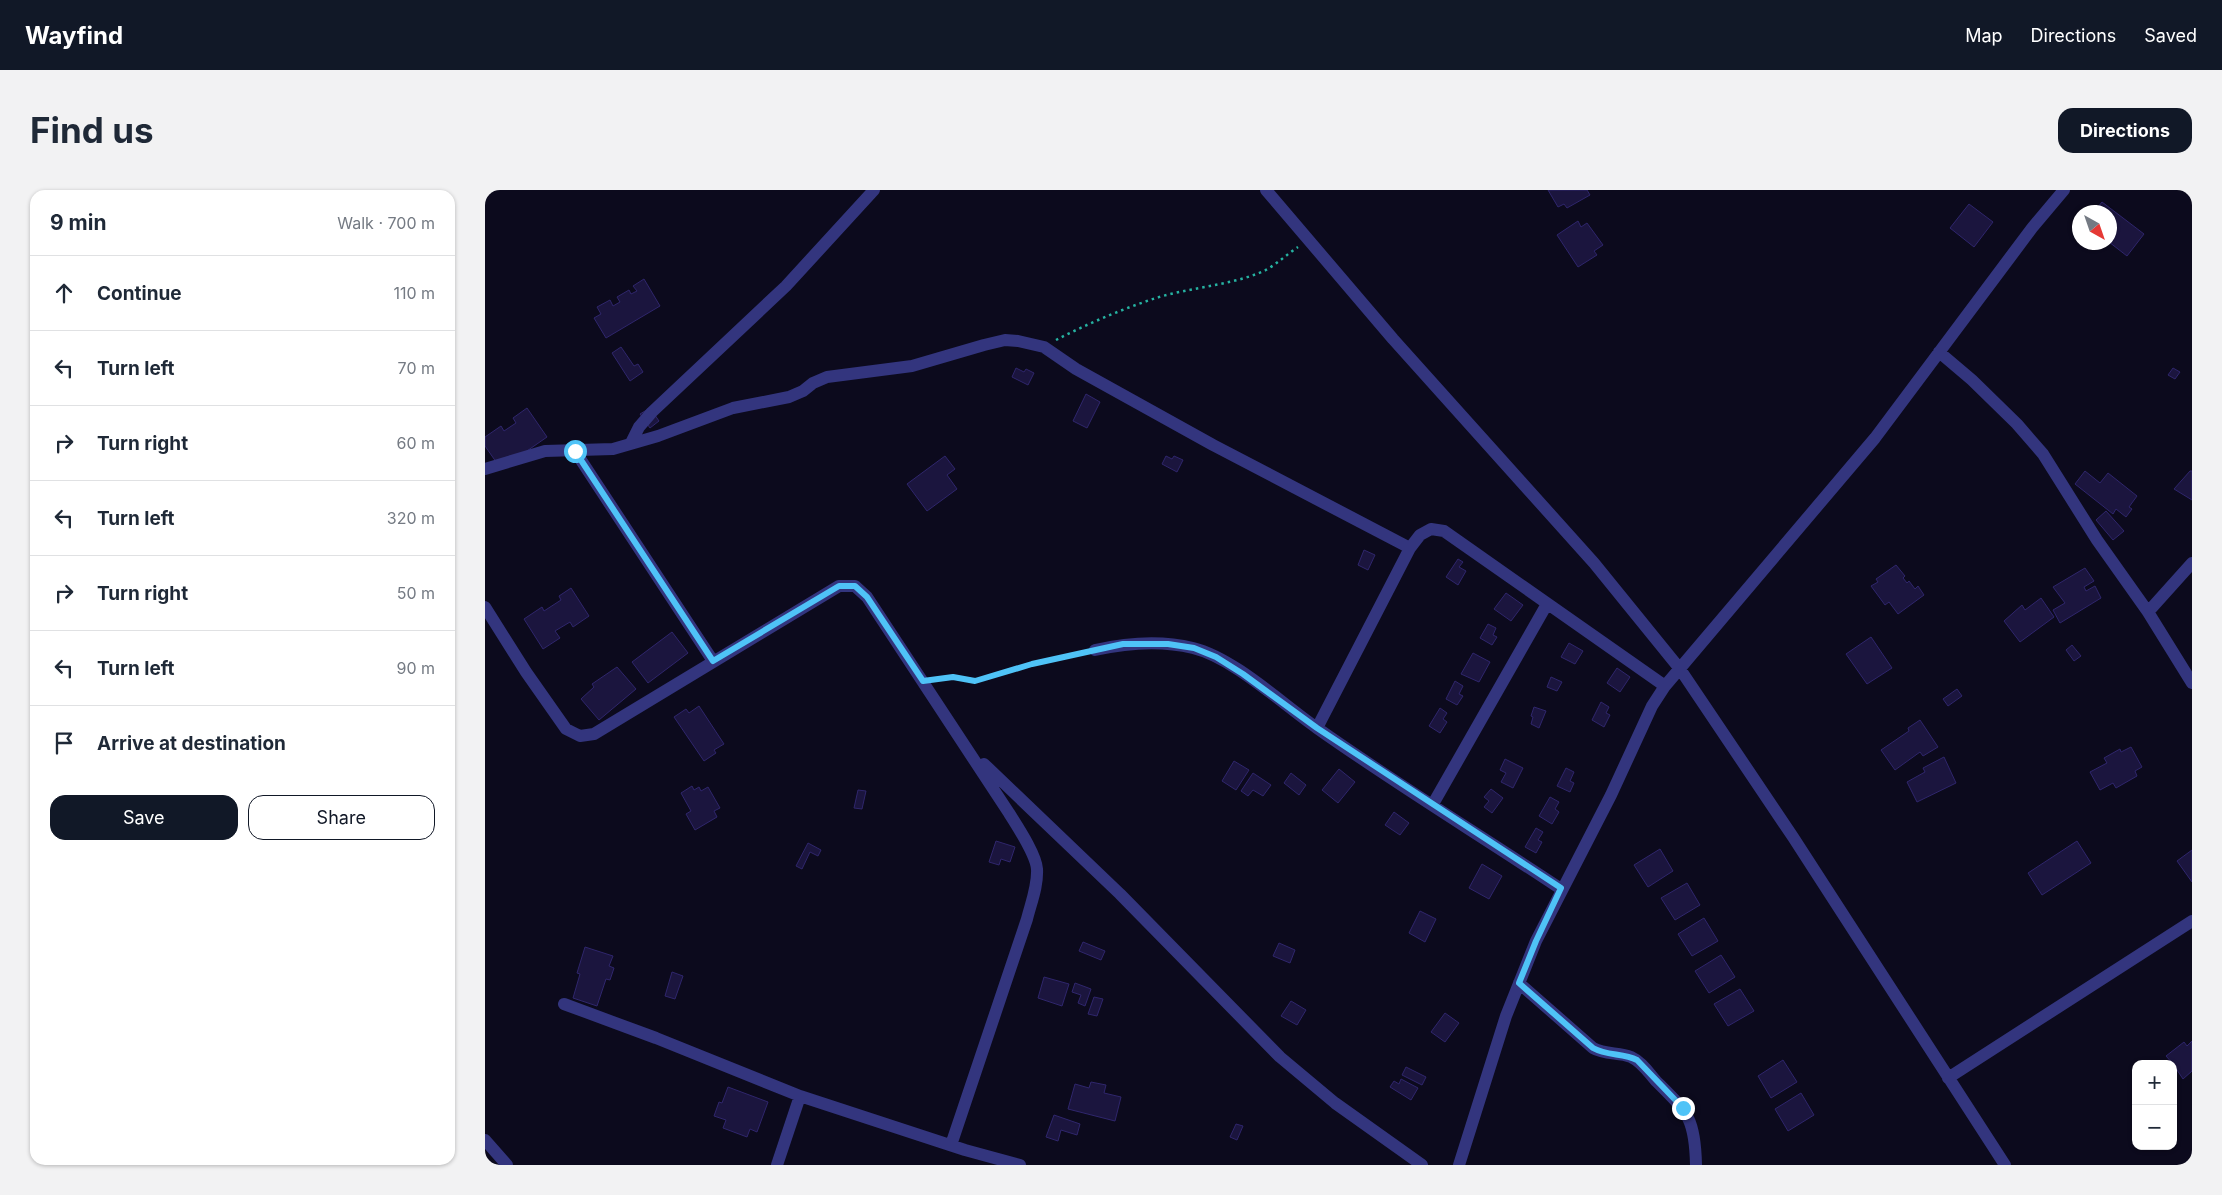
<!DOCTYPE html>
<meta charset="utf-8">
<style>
:root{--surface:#fff;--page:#f2f2f3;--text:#1f2937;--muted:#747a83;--line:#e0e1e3;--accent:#111827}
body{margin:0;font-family:Inter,sans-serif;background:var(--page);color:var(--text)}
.controls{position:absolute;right:15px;bottom:15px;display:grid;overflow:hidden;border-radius:10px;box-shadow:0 1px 4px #0004}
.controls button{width:45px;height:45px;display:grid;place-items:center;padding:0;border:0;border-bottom:1px solid var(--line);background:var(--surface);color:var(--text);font:25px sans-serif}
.compass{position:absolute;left:1587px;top:15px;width:45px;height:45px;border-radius:50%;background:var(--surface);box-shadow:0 1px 4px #0004;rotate:140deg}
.stop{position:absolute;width:15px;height:15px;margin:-11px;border:4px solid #4fc3f7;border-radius:50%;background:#fff}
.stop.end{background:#4fc3f7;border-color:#fff;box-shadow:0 1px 5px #0008}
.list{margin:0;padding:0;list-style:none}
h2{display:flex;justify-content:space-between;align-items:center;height:65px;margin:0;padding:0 20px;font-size:21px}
h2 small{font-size:16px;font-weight:400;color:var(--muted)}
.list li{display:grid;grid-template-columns:32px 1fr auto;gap:15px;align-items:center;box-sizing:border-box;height:75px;padding:0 20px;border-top:1px solid var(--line)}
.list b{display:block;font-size:19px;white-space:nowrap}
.list em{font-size:16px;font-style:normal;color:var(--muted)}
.actions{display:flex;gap:10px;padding:15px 20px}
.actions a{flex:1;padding:11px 0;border:1px solid var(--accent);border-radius:15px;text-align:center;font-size:18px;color:var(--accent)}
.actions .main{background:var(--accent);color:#fff}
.icon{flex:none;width:28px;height:28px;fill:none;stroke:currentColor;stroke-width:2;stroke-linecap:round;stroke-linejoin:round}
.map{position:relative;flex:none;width:1707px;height:975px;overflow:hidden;border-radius:15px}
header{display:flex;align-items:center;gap:30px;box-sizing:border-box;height:70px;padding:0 25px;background:var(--accent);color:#fff}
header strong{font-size:24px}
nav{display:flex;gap:28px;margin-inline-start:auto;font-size:18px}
.intro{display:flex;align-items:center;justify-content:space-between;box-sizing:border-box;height:120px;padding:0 30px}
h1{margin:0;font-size:35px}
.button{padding:12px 22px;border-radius:15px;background:var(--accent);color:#fff;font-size:18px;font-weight:700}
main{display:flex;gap:30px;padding:0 30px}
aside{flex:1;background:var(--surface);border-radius:15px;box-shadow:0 1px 4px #0004}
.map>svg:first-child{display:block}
.building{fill:#1b153e;stroke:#2f266c}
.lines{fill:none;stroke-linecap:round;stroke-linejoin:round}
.path{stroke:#26b2a1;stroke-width:2.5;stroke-dasharray:2.5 4;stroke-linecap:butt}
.minor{stroke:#33357e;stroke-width:12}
.route{stroke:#4fc3f7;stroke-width:6}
</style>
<header>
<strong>Wayfind</strong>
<nav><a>Map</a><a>Directions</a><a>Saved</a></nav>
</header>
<div class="intro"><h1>Find us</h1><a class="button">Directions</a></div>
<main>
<aside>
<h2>9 min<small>Walk · 700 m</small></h2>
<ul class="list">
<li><svg class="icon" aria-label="ahead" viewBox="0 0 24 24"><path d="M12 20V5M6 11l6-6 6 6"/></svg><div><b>Continue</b></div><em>110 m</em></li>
<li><svg class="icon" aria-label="left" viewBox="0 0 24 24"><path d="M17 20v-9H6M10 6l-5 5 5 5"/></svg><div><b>Turn left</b></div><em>70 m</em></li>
<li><svg class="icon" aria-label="right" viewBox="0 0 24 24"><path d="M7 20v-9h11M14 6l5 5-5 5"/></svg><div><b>Turn right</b></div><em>60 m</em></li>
<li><svg class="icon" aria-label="left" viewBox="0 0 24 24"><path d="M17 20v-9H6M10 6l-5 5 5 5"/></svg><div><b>Turn left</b></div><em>320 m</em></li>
<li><svg class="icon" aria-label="right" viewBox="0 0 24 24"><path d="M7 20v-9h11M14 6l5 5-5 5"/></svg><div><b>Turn right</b></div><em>50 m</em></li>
<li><svg class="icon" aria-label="left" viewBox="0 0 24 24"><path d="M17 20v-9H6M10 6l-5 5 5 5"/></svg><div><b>Turn left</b></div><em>90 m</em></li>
<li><svg class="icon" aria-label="arrive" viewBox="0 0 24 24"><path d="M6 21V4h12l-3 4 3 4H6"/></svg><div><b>Arrive at destination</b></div></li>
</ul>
<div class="actions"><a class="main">Save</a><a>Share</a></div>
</aside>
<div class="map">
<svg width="1707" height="975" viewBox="0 0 1707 975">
<rect width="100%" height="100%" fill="#0c0a1d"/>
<path class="building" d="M1063,0H1102L1105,5L1082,18L1079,14L1073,17Z
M1617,12L1659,44L1642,66L1624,52V22H1609Z
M1484,14L1508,32L1489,57L1465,38Z
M1093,31L1096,37L1102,33L1118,55L1109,61L1112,65L1093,77L1072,45Z
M159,89L175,116L121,148L109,128L116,124L112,117L125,110L128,116L135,112L132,107L144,100L146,104L152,101L148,96Z
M136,157L149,176L153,174L158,182L145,191L127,163Z
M531,178L539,182L541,179L549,183L543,195L527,187Z
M1688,178L1695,182L1690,189L1683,185Z
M601,204L615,212L602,238L588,231Z
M42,218L62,247L16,279L0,256V247L16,236L19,241L31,233L28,228Z
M165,218L174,231L165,238L155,224Z
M460,266L470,279L462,285L472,299L442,321L422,294Z
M681,266L687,269L689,266L698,270L692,282L677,274Z
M1600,281L1615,293L1623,283L1652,306L1644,317L1647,319L1641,327L1631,319L1628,324L1590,294Z
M1705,281H1707V310L1689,299Z
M1621,321L1639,341L1628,350L1611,330Z
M879,360L890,365L883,380L873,375Z
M973,369L978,372L974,377L981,381L973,395L961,387Z
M1411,375L1420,386L1418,388L1422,393L1424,391L1430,399L1433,396L1439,405L1413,424L1404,412L1400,415L1386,396L1393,392L1391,389Z
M1600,378L1609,391L1599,397L1601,401L1610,396L1616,408L1575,433L1568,420L1580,413L1568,397Z
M86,398L104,426L88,437L85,432L70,441L75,448L58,459L39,429L57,417L59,421L76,410L74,406Z
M1021,403L1038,415L1026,431L1009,419Z
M1556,408L1569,427L1535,452L1519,431L1537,415L1540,420Z
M1003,434L1011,438L1008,445L1012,447L1007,455L995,448Z
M187,442L203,463L163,493L147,472Z
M1386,447L1407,478L1382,494L1361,464Z
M1084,453L1098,461L1090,474L1076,467Z
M1587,455L1596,466L1589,471L1581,460Z
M988,463L1005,472L994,492L976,484Z
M132,477L151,499L114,530L96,509L109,497L107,494Z
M1132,478L1145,487L1135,502L1122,493Z
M1066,487L1077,492L1072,501L1062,497Z
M970,491L978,496L974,504L978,506L972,515L961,509Z
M1472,499L1477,506L1463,516L1458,509Z
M1116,512L1124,517L1121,523L1125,525L1119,537L1107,530Z
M214,516L239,554L229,560L231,563L219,571L189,527L201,519L204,523Z
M1049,517L1061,521L1054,538L1046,534L1048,527L1046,526Z
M955,518L962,523L958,529L962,532L955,543L944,536Z
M1435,530L1453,557L1438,566L1435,562L1410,580L1396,560L1424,541L1423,538Z
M1646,557L1657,577L1650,581L1652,586L1631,598L1628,593L1615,600L1605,582L1622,573L1619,568L1635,559L1636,562Z
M1459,567L1471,593L1432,612L1422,592L1440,582L1438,578Z
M1020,569L1038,578L1028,598L1016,592L1021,583L1015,580Z
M749,571L764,580L751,600L737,591Z
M1081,578L1089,582L1085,591L1089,593L1085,602L1072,596Z
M854,579L870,592L853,613L837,600Z
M768,583L786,595L778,606L768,600L763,606L756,601Z
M806,583L821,595L814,605L799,593Z
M207,596L209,600L214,597L216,601L223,597L235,618L229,621L232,627L210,640L201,624L206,621L196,603Z
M1006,599L1018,608L1007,623L999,617L1004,611L999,607Z
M373,600L381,601L377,619L369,618Z
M1065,607L1074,612L1070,619L1074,622L1067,634L1054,626Z
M909,622L924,633L915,645L900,635Z
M1051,638L1058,642L1053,650L1057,652L1051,663L1040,657Z
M511,651L530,657L525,672L516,669L514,675L504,672Z
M1592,651L1606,673L1557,705L1543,683Z
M323,653L336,660L333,666L325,662L317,679L311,676Z
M1175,659L1188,681L1163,697L1149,675Z
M1707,660V692L1692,671Z
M997,674L1017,686L1004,709L984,698Z
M1202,693L1215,715L1190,730L1176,708Z
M935,721L951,729L940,752L924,743Z
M1219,728L1233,751L1207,766L1193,744Z
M598,752L620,761L616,770L594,761Z
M794,753L810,760L805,773L788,766Z
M100,757L128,766L124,776L129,778L125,790L121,789L112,816L88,808L95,784L92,783Z
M1236,765L1250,787L1224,803L1210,781Z
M187,782L198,786L190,809L180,806Z
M559,787L584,794L577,816L553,808Z
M590,793L606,799L600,816L593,813L596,805L587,802Z
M1255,799L1269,821L1243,836L1229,814Z
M609,807L618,809L612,826L603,824Z
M806,811L821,820L812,835L796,826Z
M960,823L974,833L960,852L946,842Z
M1707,851V881L1698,889L1688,874L1681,866L1699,852L1702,856Z
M1298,870L1312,892L1286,908L1273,886Z
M921,877L941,887L937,895L917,885Z
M916,889L933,898L926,910L905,897L909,891L914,894Z
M606,892L621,895L619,903L636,907L630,931L583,919L590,894L604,898Z
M243,897L283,912L272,942L265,939L262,947L238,938L241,930L229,926L234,912L237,913Z
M1316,903L1329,925L1303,941L1290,919Z
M569,925L595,934L592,945L576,940L573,951L561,947Z
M751,934L758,936L752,950L745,947Z"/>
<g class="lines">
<path class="path" d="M571,150C602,134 637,119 671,108C706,97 744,96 779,81C791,75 802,64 813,57
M451,489L468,487L490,491L547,473L596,463"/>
<path class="minor" d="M781,0L908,149L1109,373L1195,479L1308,647L1520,975
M1454,162L1487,190L1532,234L1558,264L1612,350L1663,422L1707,493
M146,253L154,237L167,222L301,96L389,0
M90,261L228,471
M0,279L60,261L128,259L173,246L248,218L304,207L318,201L328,193L342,187L427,176L499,155L520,150L533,151L559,157L591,179L728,255L925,358
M0,417L41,482L81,539L95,546L109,544L354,396H370L382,407L524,623C532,636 551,664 552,679C553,696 546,713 542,729L466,955
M1663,422L1707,373
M610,460C641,453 676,450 708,458C749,468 796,513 832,538C911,594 995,645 1076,699
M832,538L925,358L935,345L946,339L959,341L1180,496
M499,574L635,704L795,867L850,913L937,975
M948,614L1062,414
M1034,793L1108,858C1120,865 1134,862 1146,867C1157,872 1163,882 1171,891C1203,923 1210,928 1211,975
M79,814L171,848L315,906L480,960L535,975
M1463,888L1707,731
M0,950L22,975
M292,975L315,906
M974,975L1021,826L1051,751L1126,605L1167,516L1180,496L1390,248L1547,38L1579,0"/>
</g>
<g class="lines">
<path class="route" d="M90,261L228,471L354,396H370L382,407L438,491L468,487L490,491L547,474L638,454H683L709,458L731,467L758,484L832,538L1076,698L1051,751L1034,793L1108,858C1122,866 1138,863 1152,870L1198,918"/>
</g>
</svg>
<div class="controls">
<button>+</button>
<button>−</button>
</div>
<svg class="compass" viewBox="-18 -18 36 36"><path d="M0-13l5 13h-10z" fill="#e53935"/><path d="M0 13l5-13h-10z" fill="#747a83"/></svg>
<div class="stop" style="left:90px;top:261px"></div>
<div class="stop end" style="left:1198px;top:918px"></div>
</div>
</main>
